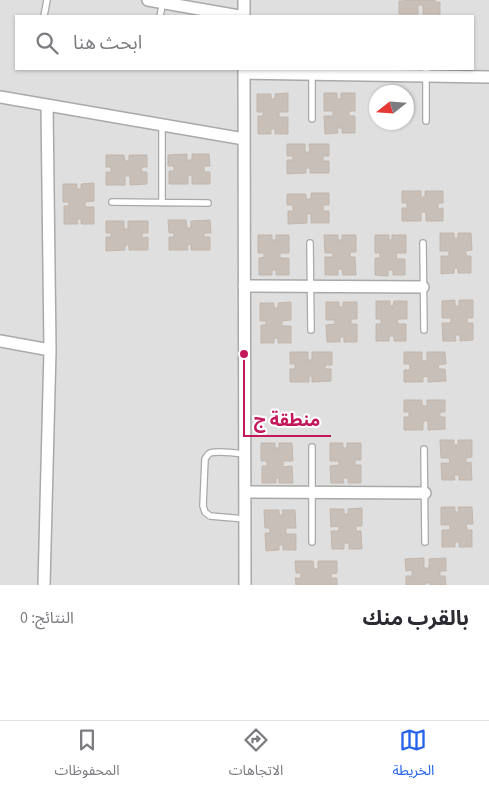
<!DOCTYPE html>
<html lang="ar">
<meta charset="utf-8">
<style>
:root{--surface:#fff;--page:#f2f2f3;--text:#2b2b33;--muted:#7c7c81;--line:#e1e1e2;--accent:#2563eb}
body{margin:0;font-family:"Source Sans 3","Noto Sans Arabic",sans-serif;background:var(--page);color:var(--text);direction:rtl}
.compass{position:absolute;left:369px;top:85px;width:45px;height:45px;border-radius:50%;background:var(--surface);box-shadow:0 1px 4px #0004;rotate:253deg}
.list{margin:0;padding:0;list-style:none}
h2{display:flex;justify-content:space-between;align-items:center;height:65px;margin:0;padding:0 20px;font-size:21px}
h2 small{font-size:16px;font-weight:400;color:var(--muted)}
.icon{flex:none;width:28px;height:28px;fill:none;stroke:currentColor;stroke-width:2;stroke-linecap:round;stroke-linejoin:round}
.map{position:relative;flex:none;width:489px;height:585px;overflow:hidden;direction:ltr}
.search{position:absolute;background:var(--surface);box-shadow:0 1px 4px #0004;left:15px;right:15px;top:15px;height:55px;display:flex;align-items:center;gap:12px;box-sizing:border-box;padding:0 18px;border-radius:0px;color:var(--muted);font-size:19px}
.sheet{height:135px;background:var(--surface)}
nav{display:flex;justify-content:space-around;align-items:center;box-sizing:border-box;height:70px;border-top:1px solid var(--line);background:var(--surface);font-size:14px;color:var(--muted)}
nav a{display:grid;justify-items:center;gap:2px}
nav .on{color:var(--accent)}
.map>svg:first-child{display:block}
.residential{fill:#e0dfdf;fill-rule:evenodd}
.building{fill:#c7bfb8;stroke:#c4b6ab}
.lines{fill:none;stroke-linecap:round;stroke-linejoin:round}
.service-casing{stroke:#a9a9a9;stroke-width:8}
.minor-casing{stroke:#a9a9a9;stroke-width:14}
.service{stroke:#fff;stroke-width:5.5}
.minor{stroke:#fff;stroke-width:11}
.leader{fill:none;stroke:#c2185b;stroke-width:2}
.callout-dot{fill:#c2185b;stroke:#fff;stroke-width:2}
.callout-label{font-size:18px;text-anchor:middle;font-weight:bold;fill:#c2185b;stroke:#fff;stroke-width:4;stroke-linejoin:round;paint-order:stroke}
</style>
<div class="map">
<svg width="489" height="585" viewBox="0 0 489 585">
<rect width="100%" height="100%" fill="#f2efe9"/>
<path class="residential" d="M0,0H489V585H0ZM16,16H473V69H16ZM376,92H406V122H376Z"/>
<path class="building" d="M404,0H435V2H440V14H423V5H418V14H399V1H404Z
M288,93V112H279V117H288V134H275V129H271V134H258V116H263V112H257V94H271V99H275V94Z
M324,93H337V99H341V93H355V111H349V116H355V133H342V128H337L338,133L325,134L324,116H333V111H324Z
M287,144H305V152H310L309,144H329V156H323V161H329V173H310V168H306V173L287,174V160H293V156H287Z
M187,154V160H192V154H209L210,166H204V172H210V184H192V175H188V184H169V171H174V166H168V155Z
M106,155H124L125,161H129V155H147V167H141L142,172H147V184L130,185V176H125V185H106V172H111V167H106Z
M94,183V201L85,202V207H94V224H81V219H77L78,224H64V206H69V202H63V184H77V189H81V184Z
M402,191H421V197H425V191H443V203H438V209L443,208V221H426V212H421V221H402V208H407V203H402Z
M311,193H329V205H323V211H329V223H311V214H307V223L288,224V211H293V205H287V194H306V199H311Z
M168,220H186L187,228H191V221L210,220L211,233H204V237H210V250H191V244L187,245L188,250H169V237H174V233H169Z
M106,221H124V229H128V221H148V233H142V238L148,237V250H129V245H125V250L106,251V237H111V233H106Z
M440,233H454V238H458V233H471L472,250L466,251V256H471V273H458V268H454V273L441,274V256H449V251H440Z
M258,235H272V240H276V235H289V253H280V258H289V275H276V270H272V275H259V258L264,257V253H258Z
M324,235H338V240H342V235H356V252H350V257H355L356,275H343L342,269H338V275H325V257H333V253H325Z
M375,235H389V240H392V235H406V253H396L397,259H405V275H393V270H388V276L375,275V258H380V253H375Z
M455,300V306H459V300H473V318H467V323H473V340L460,341V335H455L456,341H443L442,323H451V318H442V301Z
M376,301H390V306H393L394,301H407V319H397L398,324H406V341H394V336H389V341H376V324H381V319H376Z
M291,302V320L282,321V326H291V343H278V338H274V343H261V325H266V321H260V303H274V308H278V303Z
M326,302H339V307H343V302H357V319H351V324H357V342H344V337H340V342H327L326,325L335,324V320H326Z
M290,352H308V360H312V352H332V365H325V369H331V381L312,382V376H309V382H290V369H295V364H290Z
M404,352H422V361H427V352H445L446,364L438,365L439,369H445L446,381L428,382V376L423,377V382H404V370H410V364H404Z
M404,400H422V406H427V400H445V412H440V417H445V429L428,430V421H423V430H404V417H409V412H404Z
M440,440H454V445H458V440H472V457L466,458V463L471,462L472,480H459V475H454L455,480H442L441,463H450L449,458H441Z
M261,443H275V448H279V443H292L293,461H283V467L292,466L293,483H279V478H276V483H262V466H267V461H261Z
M330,443H343V448H347V443H361V460H355V465H361V483H348V478H343L344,483H331L330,466L339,465V461H330Z
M441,507H455V512H459L458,507H472L473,524H466L467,530H472V547H459V542H455V547H442V530H450V525H441Z
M362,508V526H356V531H361L362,549H349V543H344V549H332L331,531H339V526L331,527L330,509H344V514H348V509Z
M264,510H279V515H283L282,510H295L296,528H286V534H296V550H283V545H279V550L266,551L265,533H270V528H265Z
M424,558V568H429V559L446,558V571H440V576H445L446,585H430V583H425V585H406V576H412V570L406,571L405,559Z
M295,561H313L314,569H318V561H337V573L331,574V578H337V585H296L295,578H301V573H296Z"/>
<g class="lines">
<g class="service-casing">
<path id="service" d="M44,16L47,0
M160,16L163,1
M312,119V73
M426,121V69
M112,202L208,203
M162,203V125
M310,243L311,330
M423,243L424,330
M312,447V542
M424,449L425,542
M245,454C237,453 216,451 210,453C207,455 207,456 205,459L203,506L205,512L210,516L245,519"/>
</g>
<g class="minor-casing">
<path id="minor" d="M148,0L239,16
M244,0V16
M244,69L245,585
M244,73L489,77
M0,97L244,139
M244,286L423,287
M0,341L50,350
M245,492L425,493
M44,585L50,350L47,105"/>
</g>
<use href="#service" class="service"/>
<use href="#minor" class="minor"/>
</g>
<path class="leader" d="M244 354L244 436H331"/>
<circle class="callout-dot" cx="244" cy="354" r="5"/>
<g class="callout-label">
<text x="287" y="426">منطقة ج</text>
</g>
</svg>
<svg class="compass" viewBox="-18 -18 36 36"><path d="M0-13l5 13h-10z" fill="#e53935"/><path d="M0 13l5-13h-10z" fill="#7c7c81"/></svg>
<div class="search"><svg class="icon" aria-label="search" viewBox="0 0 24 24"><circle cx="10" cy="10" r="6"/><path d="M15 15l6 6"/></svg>ابحث هنا</div>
</div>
<section class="sheet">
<h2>بالقرب منك<small>النتائج: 0</small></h2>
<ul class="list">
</ul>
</section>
<nav>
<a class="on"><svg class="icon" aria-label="map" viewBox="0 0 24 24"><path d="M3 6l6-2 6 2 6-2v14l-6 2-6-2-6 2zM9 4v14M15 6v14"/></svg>الخريطة</a>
<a><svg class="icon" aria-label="directions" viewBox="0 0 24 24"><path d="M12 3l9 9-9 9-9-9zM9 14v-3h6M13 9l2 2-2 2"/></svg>الاتجاهات</a>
<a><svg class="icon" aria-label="saved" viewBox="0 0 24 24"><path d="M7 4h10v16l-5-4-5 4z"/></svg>المحفوظات</a>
</nav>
